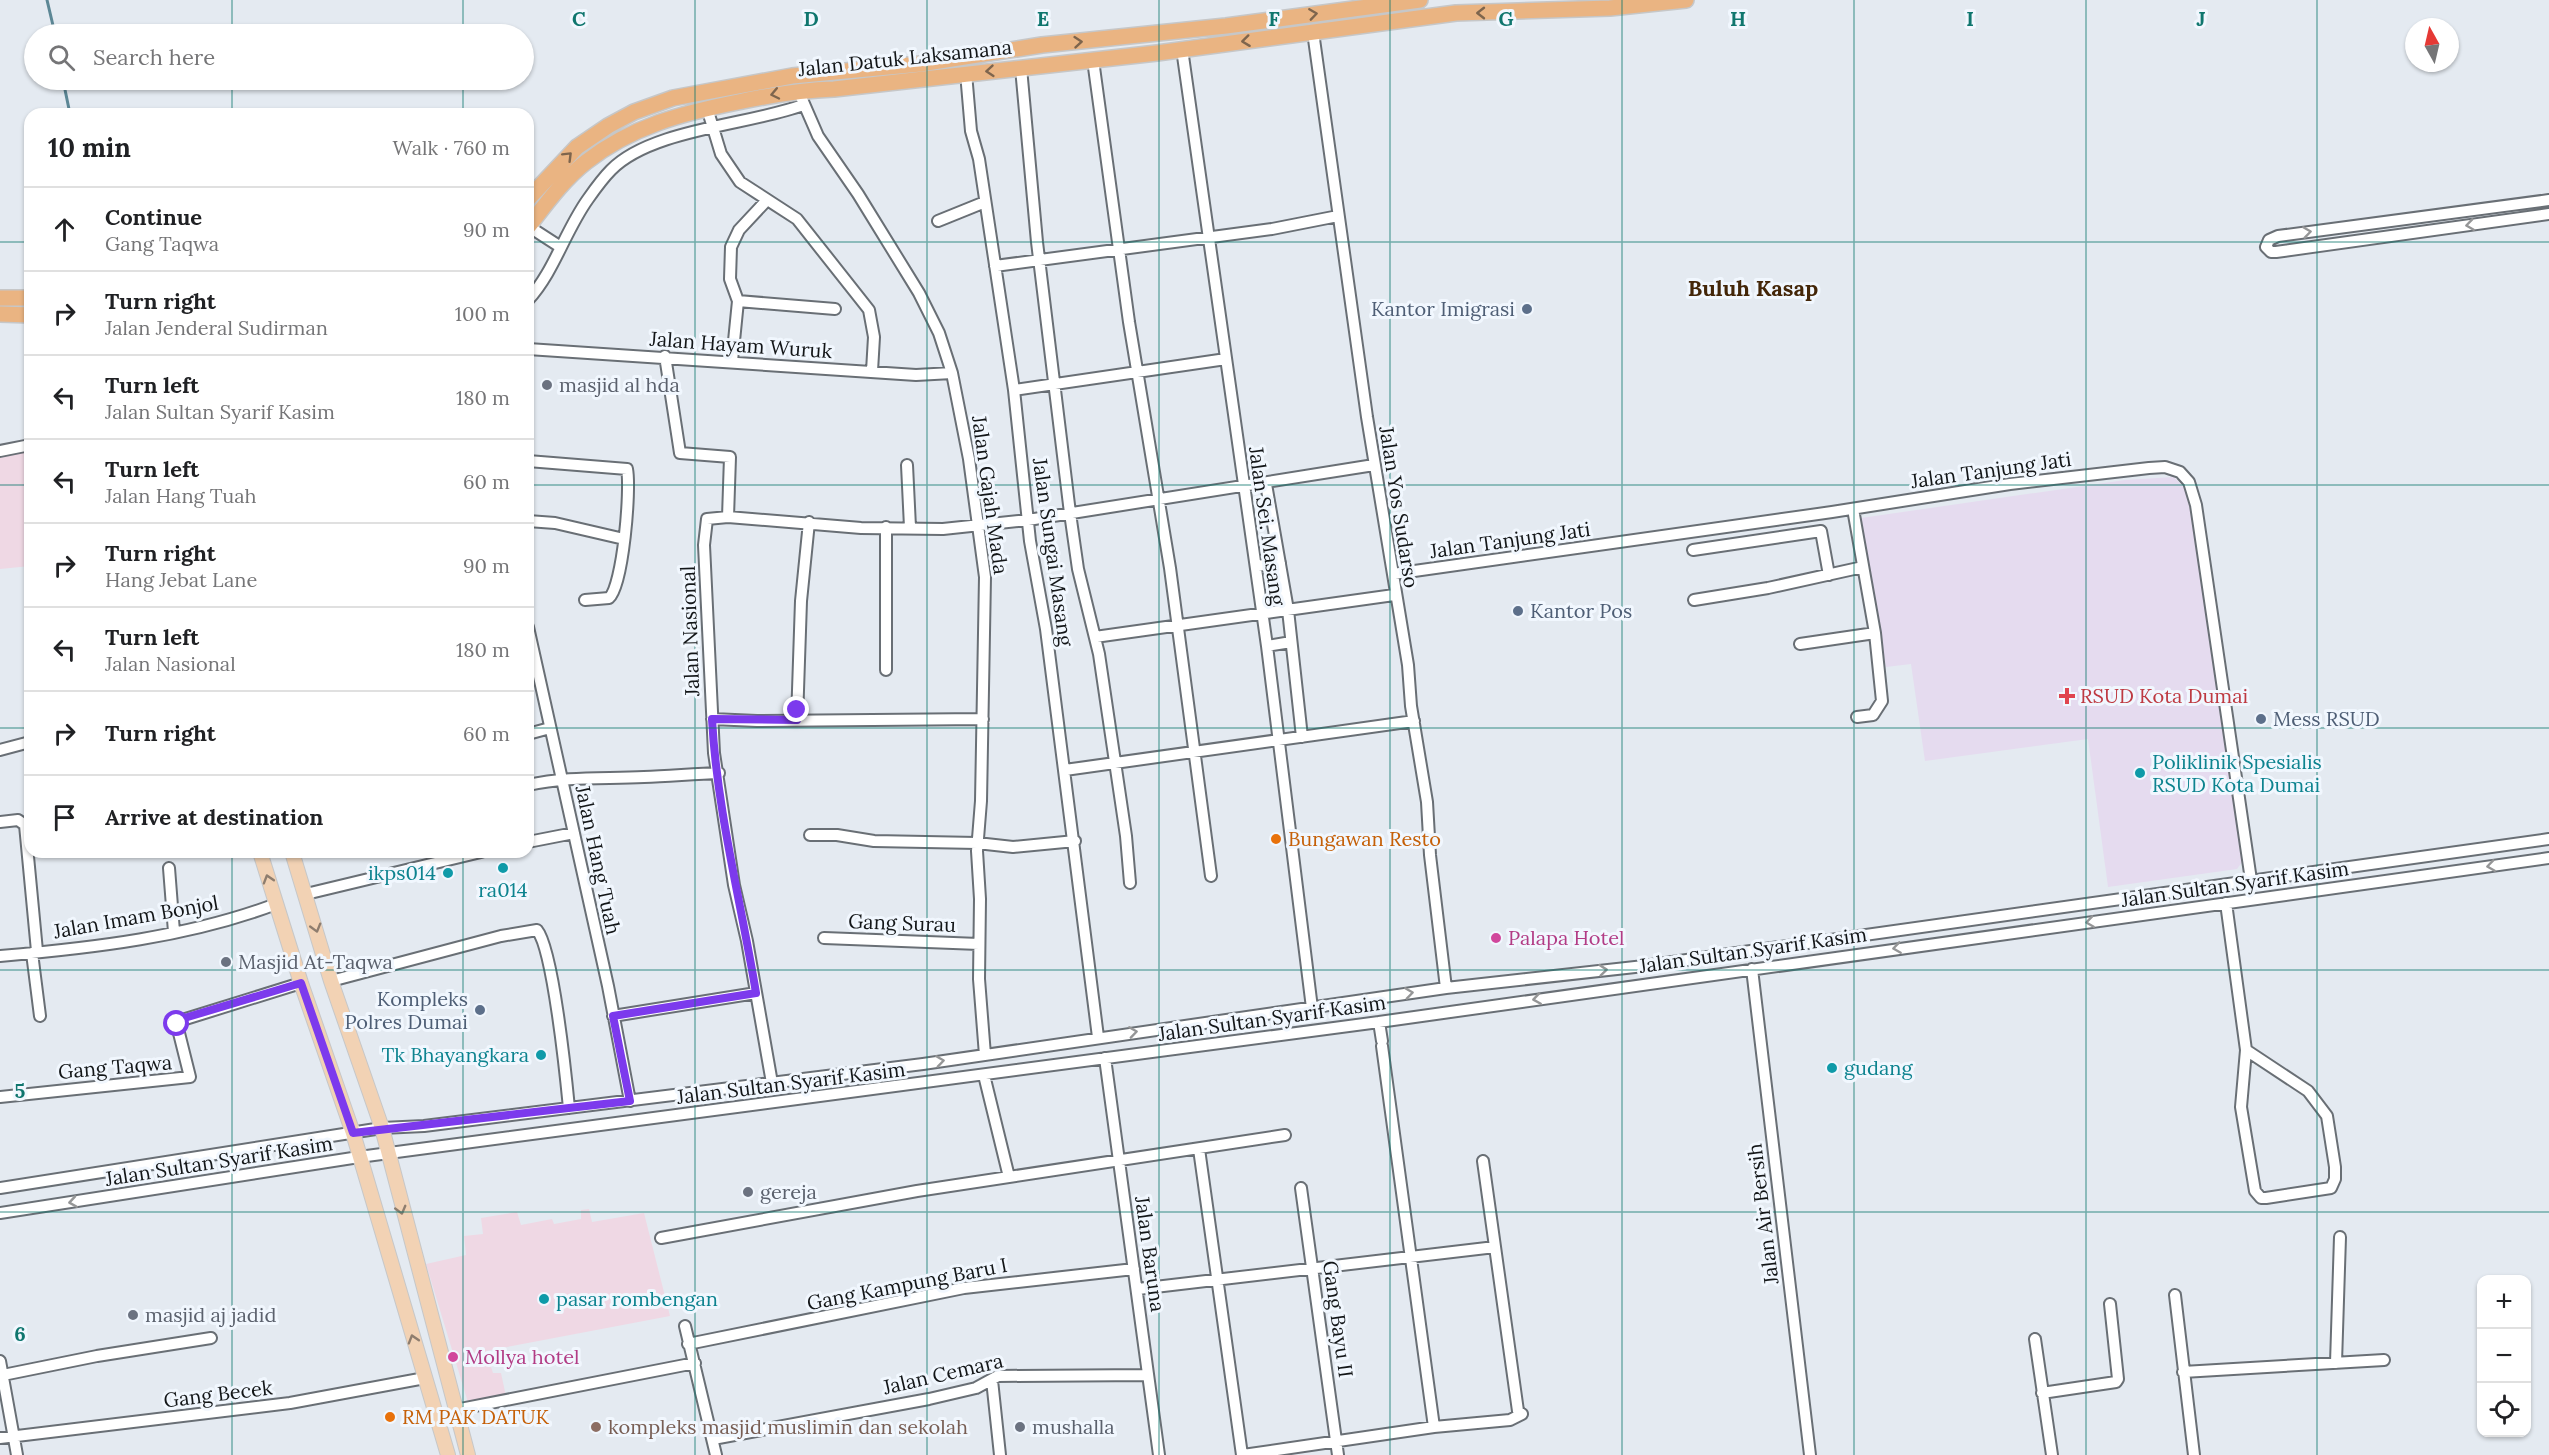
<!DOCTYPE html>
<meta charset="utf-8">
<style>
:root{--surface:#fff;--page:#f6f6f6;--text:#202124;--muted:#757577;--line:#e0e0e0}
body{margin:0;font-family:Lora,serif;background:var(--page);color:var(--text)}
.controls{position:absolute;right:18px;bottom:18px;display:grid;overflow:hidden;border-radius:12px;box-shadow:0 2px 4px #0004}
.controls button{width:54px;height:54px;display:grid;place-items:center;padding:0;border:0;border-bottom:2px solid var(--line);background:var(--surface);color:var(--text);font:30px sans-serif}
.compass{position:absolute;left:2405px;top:18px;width:54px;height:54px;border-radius:50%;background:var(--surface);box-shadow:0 2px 4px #0004;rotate:352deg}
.stop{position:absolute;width:18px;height:18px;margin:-14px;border:4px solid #7c3aed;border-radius:50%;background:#fff}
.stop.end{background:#7c3aed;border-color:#fff;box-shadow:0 2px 6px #0008}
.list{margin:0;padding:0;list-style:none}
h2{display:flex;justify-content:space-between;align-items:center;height:78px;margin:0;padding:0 24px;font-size:26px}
h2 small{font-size:20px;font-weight:400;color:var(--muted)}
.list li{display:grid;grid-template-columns:39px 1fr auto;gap:18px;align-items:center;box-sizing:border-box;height:84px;padding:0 24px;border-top:2px solid var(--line)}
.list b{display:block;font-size:22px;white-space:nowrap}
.list p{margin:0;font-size:20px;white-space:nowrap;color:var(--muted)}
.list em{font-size:20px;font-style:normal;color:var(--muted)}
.icon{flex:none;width:33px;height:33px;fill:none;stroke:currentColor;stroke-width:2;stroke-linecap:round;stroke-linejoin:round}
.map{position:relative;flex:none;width:2549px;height:1455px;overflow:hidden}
.search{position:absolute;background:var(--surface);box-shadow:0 2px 4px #0004;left:24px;top:24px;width:510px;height:66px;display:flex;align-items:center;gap:15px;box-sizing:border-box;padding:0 21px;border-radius:33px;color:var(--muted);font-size:22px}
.panel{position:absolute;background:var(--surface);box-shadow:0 2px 4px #0004;left:24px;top:108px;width:510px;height:750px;border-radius:18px}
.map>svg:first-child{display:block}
.commercial{fill:#efd8e4}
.medical{fill:#e5dbef}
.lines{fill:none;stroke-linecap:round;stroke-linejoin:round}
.stream{stroke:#5c8795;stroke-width:3}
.minor-casing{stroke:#696f75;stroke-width:14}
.major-casing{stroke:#c6c7c8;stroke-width:16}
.highway-casing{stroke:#c6c7c8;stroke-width:18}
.minor{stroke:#fff;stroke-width:10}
.major{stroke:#f2d2b4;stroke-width:14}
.highway{stroke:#eab482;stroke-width:15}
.oneway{stroke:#7e654d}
.oneway2{stroke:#959697}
.oneway3{stroke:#8e7d6e}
.route{stroke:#7c3aed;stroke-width:8}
.grid{fill:none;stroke:#0f766e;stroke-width:1.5;stroke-opacity:0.55}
.service-dot{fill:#5c6f8a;stroke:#f1f7fe;stroke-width:2}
.worship-dot{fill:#6b7280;stroke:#f1f7fe;stroke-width:2}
.health-dot{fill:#e0444e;stroke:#f1f7fe;stroke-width:2}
.culture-dot{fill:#0f9aa8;stroke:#f1f7fe;stroke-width:2}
.food-dot{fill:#e8710a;stroke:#f1f7fe;stroke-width:2}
.hotel-dot{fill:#d1479c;stroke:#f1f7fe;stroke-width:2}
.education-dot{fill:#8d6e63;stroke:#f1f7fe;stroke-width:2}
.labels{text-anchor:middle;stroke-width:6;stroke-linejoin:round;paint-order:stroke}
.street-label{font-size:20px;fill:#131618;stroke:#f1f7fe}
.service-label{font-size:20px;fill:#4e5e75;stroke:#f1f7fe;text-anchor:end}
.worship-label{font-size:20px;fill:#5b616d;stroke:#f1f7fe;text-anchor:start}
.health-label{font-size:20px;fill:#be3a42;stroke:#f1f7fe;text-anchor:start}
.culture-label{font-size:20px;fill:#0d838f;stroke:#f1f7fe;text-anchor:start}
.food-label{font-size:20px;fill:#c56008;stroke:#f1f7fe;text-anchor:start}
.hotel-label{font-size:20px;fill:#b23c85;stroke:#f1f7fe;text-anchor:start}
.education-label{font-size:20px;fill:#785e54;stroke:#f1f7fe;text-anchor:start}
.quarter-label{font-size:22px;font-weight:bold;fill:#432608;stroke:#f1f7fe}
.grid-label{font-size:20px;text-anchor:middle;font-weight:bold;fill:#0f766e;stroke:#f1f7fe;stroke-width:6;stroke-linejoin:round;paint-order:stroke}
</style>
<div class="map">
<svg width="2549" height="1455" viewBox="0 0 2549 1455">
<rect width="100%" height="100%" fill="#e4eaf1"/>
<path class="commercial" d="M30,451V566L0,569V458Z
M589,1209L592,1222L644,1213L670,1316L486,1351L493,1373H501L507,1401L470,1409L426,1264L466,1255L464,1236L483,1234L481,1218L517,1212L521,1225L552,1219L554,1224L581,1219V1210Z"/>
<path class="medical" d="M2174,477L2187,491L2245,858L2237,869L2108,887L2088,739L1925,761L1911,664L1886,667L1861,518L2125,480Z"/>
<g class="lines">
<path class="stream" d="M47,0L55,34
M63,80L70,114"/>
<g class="minor-casing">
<path id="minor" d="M1313,32L1367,417L1408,665L1411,706L1427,802L1430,855L1446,988
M1182,49L1267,646L1312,1008
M1093,60L1129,322L1170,568L1211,876
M1021,68L1037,242L1070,513L1078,569L1099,654L1126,836L1130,883
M966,73L971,131L979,159L1014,390L1030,541L1046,629L1098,1037
M798,90L818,136L858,194L919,293L939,333L952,373L969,459L985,577L981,801L977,851L980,899L979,979L985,1055
M707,108L721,154L740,182L797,219L869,310L874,337L872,371
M2549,200L2278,236L2269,240L2266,247L2271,252H2276L2549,214
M938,221L985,202
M528,226L559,246
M995,266L1272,229L1338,216
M528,300C554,272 565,231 588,199C595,189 602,179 611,170C651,129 749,125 803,105
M738,301L835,309
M528,349L916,375L952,373
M665,356L680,453L730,457L728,517
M732,361L738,301L730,279L731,247L739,230L767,200
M1014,390L1226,359
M0,451L30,445
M528,461L627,469C631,489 623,586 609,598L585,600
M907,465L910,527
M1266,484L1288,610L1302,737
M1853,509L1875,633L1882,701L1873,715L1857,717
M528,521L555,523L624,539
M886,527V670
M1693,550L1821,531L1829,575
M1256,566L1280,563
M1393,574L1832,512L2010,484L2149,468L2165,467L2180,472L2189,482L2196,505L2251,880
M1694,600L1768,588L1863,567
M528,627L608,986L630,1101
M1095,637L1394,595
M1800,644L1875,633
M1267,646L1291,642
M712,719L757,721L983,719
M797,720L801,601L809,522
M528,734L550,728
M0,750L30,742
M1065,770L1414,721
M528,785C568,776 604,779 644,777C669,776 694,774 719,773
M0,822L18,820L25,825L37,951
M810,835H837L874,841L977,843L1013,847L1075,841
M528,842L574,833
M169,868L174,932
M306,894L481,852
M2226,903L2246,1050L2241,1107L2255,1191L2261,1198H2266L2331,1188L2335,1179V1167L2327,1116L2308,1091L2246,1050
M824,938L979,944
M32,953L40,1016
M0,956C92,948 189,937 276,904
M1752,969L1810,1455
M331,981L501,936L537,930C553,949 566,1077 569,1108
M613,1016L756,993
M1379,1022L1382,1041
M1382,1046L1434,1427
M1105,1058L1159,1455
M984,1075L1009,1177
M772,1083L747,941L734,885L714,753L704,545L707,519L728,517L861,528L943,529L1028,520L1374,465
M0,1097L190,1077L177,1025L179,1021L301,983
M1199,1149L1242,1455
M0,1188L382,1128L424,1126L923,1064L1446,988L1644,966L2549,839
M1301,1188L1338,1455
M0,1213L359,1157L1379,1022L2549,858
M661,1238L917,1191L1285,1135
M1138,1289L1495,1247
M2175,1295L2194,1455
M685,1326L716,1455
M2035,1339L2052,1455
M688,1344L964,1288L1134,1269
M0,1361L17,1455
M2336,1363L2340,1237
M2183,1372L2384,1360
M3,1375L97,1356L211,1338
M992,1380L1000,1455
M2042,1393L2116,1382L2118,1379L2110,1304
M455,1410L695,1363
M0,1438L290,1403L425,1378
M713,1439L929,1399L976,1388L998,1376L1148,1375
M1243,1455L1434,1427L1510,1420L1522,1414L1518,1411L1483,1161"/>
</g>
<g class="major-casing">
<path id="major" d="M260,852L301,983L353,1133L448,1455
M292,852L331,981L382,1128L468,1455"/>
</g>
<g class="highway-casing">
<path id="highway" d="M528,199L577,147L608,126L634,112L673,98L792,76L920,64L1042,45L1226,26L1420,0
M528,227C546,204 563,180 586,162C632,126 683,113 738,102C771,95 801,90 834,89L1157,53L1456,13L1610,8L1686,0
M0,298H30
M0,314L30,315"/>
</g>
<use href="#minor" class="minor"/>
<use href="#major" class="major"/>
<use href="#highway" class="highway"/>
</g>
<defs><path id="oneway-chevron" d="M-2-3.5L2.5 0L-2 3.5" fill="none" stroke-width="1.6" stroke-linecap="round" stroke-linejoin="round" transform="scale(1.5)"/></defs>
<g class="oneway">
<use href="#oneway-chevron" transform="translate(1481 13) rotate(180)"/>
<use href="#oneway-chevron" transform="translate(1313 14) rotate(-8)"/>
<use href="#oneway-chevron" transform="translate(1246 41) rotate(173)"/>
<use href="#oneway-chevron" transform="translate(1078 42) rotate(-5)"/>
<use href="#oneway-chevron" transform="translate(990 71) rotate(175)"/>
<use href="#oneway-chevron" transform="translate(775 94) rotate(168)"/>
<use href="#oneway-chevron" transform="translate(568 156) rotate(-45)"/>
</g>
<g class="oneway2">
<use href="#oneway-chevron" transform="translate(2470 225) rotate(172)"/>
<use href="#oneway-chevron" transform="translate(2307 232) rotate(-8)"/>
<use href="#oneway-chevron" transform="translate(2491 866) rotate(172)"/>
<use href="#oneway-chevron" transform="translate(2090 922) rotate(172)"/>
<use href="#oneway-chevron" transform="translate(1897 948) rotate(172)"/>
<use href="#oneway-chevron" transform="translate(1603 970) rotate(-6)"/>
<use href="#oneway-chevron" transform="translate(1409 993) rotate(-8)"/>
<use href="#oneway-chevron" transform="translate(1537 999) rotate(171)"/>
<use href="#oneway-chevron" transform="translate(1133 1032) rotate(-8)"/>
<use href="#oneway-chevron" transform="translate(940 1061) rotate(-8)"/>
<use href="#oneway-chevron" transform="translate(73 1202) rotate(171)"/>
</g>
<g class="oneway3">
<use href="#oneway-chevron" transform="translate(268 879) rotate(-107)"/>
<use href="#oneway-chevron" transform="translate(316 928) rotate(74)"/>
<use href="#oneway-chevron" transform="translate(401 1210) rotate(75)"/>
<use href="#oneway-chevron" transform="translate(413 1339) rotate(-107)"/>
</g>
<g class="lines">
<path class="route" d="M177,1024L181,1019L301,983L353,1133L630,1101L613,1016L756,993C741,902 717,811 712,719L797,720V710"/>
</g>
<path class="grid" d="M232,0V34M463,0V34M695,0V1455M927,0V1455M1159,0V1455M1390,0V1455M1622,0V1455M1854,0V1455M2086,0V1455M2317,0V1455M232,80V114M463,80V114M0,242H30M528,242H2549M0,485H30M528,485H2549M0,728H30M528,728H2549M232,852V1455M463,852V1455M0,970H2549M0,1212H2549"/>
<g class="service-dot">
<circle cx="1527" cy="309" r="6"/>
<circle cx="1518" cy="611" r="6"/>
<circle cx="2261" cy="719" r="6"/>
<circle cx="480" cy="1010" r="6"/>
</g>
<g class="worship-dot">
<circle cx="547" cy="385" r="6"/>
<circle cx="226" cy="962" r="6"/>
<circle cx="748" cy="1192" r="6"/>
<circle cx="133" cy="1315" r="6"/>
<circle cx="1020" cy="1427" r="6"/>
</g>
<path class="health-dot" d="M2064 687h6v6h6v6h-6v6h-6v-6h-6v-6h6z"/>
<g class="culture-dot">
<circle cx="2140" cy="773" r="6"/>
<circle cx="503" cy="868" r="6"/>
<circle cx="448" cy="873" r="6"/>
<circle cx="541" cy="1055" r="6"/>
<circle cx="1832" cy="1068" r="6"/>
<circle cx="544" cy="1299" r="6"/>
</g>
<g class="food-dot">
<circle cx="1276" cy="839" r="6"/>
<circle cx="390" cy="1417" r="6"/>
</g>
<g class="hotel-dot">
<circle cx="1496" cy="938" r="6"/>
<circle cx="453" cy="1357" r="6"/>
</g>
<circle class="education-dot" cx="596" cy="1427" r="6"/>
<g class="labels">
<g class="street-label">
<text transform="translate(905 58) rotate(-6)" y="7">Jalan Datuk Laksamana</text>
<text transform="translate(741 345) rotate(4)" y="7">Jalan Hayam Wuruk</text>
<text transform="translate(1991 470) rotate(-8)" y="7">Jalan Tanjung Jati</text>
<text transform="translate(990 495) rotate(82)" y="7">Jalan Gajah Mada</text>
<text transform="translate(1399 507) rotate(81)" y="7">Jalan Yos Sudarso</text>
<text transform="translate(1267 526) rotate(82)" y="7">Jalan Sei. Masang</text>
<text transform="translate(1510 540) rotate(-8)" y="7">Jalan Tanjung Jati</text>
<text transform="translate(1053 552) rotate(82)" y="7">Jalan Sungai Masang</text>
<text transform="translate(690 631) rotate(-92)" y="7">Jalan Nasional</text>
<text transform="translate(598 860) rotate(78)" y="7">Jalan Hang Tuah</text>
<text transform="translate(2235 884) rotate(-8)" y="7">Jalan Sultan Syarif Kasim</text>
<text transform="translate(136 917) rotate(-10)" y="7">Jalan Imam Bonjol</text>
<text transform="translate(902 923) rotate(2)" y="7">Gang Surau</text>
<text transform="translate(1753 950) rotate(-8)" y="7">Jalan Sultan Syarif Kasim</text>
<text transform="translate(1272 1018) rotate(-8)" y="7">Jalan Sultan Syarif Kasim</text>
<text transform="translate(115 1067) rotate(-5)" y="7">Gang Taqwa</text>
<text transform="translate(791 1083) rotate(-7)" y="7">Jalan Sultan Syarif Kasim</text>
<text transform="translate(219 1161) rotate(-9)" y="7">Jalan Sultan Syarif Kasim</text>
<text transform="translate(1763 1214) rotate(-97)" y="7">Jalan Air Bersih</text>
<text transform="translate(1150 1254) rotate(82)" y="7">Jalan Baruna</text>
<text transform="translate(907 1284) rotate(-11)" y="7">Gang Kampung Baru I</text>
<text transform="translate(1338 1319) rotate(82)" y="7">Gang Bayu II</text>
<text transform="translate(943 1374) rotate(-13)" y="7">Jalan Cemara</text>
<text transform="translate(218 1394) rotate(-7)" y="7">Gang Becek</text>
</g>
<g class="service-label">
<text x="1515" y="316">Kantor Imigrasi</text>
<text x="1530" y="618" text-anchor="start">Kantor Pos</text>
<text x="2273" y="726" text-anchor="start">Mess RSUD</text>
<text x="468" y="1006">Kompleks<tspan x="468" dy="23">Polres Dumai</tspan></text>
</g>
<g class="worship-label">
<text x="559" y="392">masjid al hda</text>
<text x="238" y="969">Masjid At-Taqwa</text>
<text x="760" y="1199">gereja</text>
<text x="145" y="1322">masjid aj jadid</text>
<text x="1032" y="1434">mushalla</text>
</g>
<g class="health-label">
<text x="2080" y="703">RSUD Kota Dumai</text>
</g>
<g class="culture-label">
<text x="2152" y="769">Poliklinik Spesialis<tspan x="2152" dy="23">RSUD Kota Dumai</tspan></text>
<text x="436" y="880" text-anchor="end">ikps014</text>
<text x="503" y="897" text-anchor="middle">ra014</text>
<text x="529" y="1062" text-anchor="end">Tk Bhayangkara</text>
<text x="1844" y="1075">gudang</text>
<text x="556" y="1306">pasar rombengan</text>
</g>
<g class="food-label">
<text x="1288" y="846">Bungawan Resto</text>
<text x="402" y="1424">RM PAK DATUK</text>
</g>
<g class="hotel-label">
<text x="1508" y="945">Palapa Hotel</text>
<text x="465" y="1364">Mollya hotel</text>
</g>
<g class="education-label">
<text x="608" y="1434">kompleks masjid muslimin dan sekolah</text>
</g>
<g class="quarter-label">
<text x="1753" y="296">Buluh Kasap</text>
</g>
</g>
<g class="grid-label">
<text x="579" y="26">C</text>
<text x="811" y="26">D</text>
<text x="1043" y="26">E</text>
<text x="1274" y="26">F</text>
<text x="1506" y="26">G</text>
<text x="1738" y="26">H</text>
<text x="1970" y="26">I</text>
<text x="2201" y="26">J</text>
<text x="20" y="1098">5</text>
<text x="20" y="1341">6</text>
</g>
</svg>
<div class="controls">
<button>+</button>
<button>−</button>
<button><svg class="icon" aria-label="locate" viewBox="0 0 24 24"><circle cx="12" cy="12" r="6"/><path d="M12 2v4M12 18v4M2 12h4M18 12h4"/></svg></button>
</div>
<svg class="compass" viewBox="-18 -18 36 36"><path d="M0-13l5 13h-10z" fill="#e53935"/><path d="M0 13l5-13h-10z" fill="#757577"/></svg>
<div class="stop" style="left:177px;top:1024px"></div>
<div class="stop end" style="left:797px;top:710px"></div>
<div class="search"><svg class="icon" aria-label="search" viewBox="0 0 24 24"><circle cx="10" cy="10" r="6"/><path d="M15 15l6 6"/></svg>Search here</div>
<section class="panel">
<h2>10 min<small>Walk · 760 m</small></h2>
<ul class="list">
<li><svg class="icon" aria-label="ahead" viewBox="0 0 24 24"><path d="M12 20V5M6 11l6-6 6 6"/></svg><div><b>Continue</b><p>Gang Taqwa</p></div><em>90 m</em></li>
<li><svg class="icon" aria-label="right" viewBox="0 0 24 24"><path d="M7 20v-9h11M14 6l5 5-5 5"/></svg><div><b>Turn right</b><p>Jalan Jenderal Sudirman</p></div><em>100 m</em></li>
<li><svg class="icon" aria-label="left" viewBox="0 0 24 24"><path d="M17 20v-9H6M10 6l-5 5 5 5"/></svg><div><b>Turn left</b><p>Jalan Sultan Syarif Kasim</p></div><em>180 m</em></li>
<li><svg class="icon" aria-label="left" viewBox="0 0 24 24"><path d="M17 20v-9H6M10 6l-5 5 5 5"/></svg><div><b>Turn left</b><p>Jalan Hang Tuah</p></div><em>60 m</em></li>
<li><svg class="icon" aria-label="right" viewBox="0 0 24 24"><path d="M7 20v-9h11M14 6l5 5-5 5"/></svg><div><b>Turn right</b><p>Hang Jebat Lane</p></div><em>90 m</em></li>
<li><svg class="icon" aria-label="left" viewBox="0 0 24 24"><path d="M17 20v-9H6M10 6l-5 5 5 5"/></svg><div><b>Turn left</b><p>Jalan Nasional</p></div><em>180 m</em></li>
<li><svg class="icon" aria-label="right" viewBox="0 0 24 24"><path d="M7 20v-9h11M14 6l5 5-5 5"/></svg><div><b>Turn right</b></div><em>60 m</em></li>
<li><svg class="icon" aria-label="arrive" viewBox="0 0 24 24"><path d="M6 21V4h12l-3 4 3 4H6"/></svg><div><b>Arrive at destination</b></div></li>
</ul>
</section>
</div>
